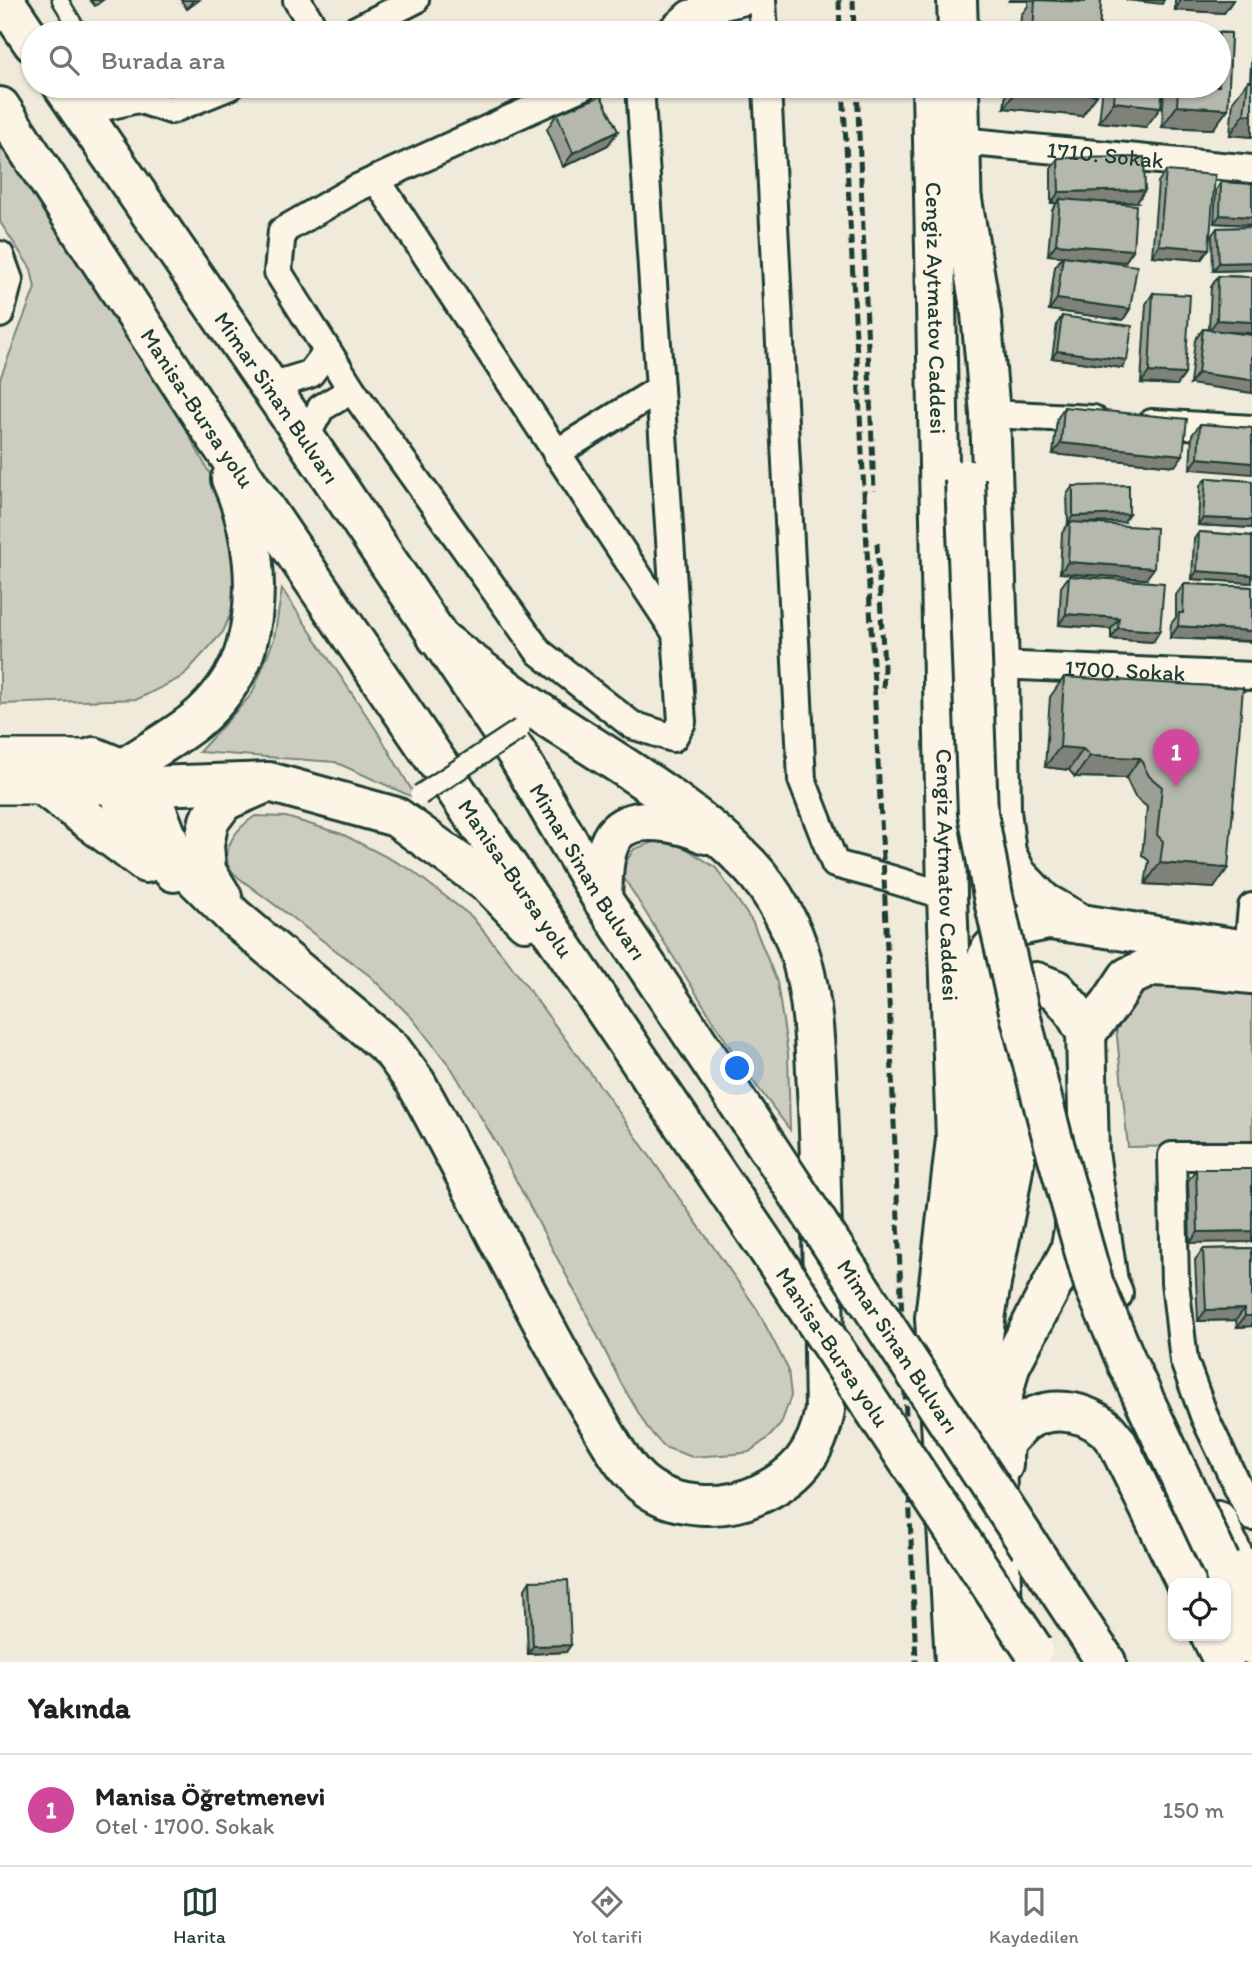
<!DOCTYPE html>
<html lang="tr">
<meta charset="utf-8">
<style>
:root{--surface:#fff;--page:#f6f6f6;--text:#202124;--muted:#757577;--line:#e0e0e0;--accent:#1f3d34}
body{margin:0;font-family:Itim,sans-serif;background:var(--page);color:var(--text)}
.controls{position:absolute;right:21px;bottom:21px;display:grid;overflow:hidden;border-radius:14px;box-shadow:0 2px 5px #0004}
.controls button{width:63px;height:63px;display:grid;place-items:center;padding:0;border:0;border-bottom:2px solid var(--line);background:var(--surface);color:var(--text);font:35px sans-serif}
.you{position:absolute;left:738px;top:1069px;width:24px;height:24px;margin:-18px;border:5px solid #fff;border-radius:50%;background:#1a73e8;box-shadow:0 0 0 10px #1a73e833}
.badge{display:grid;place-items:center;width:46px;height:46px;border-radius:50%;background:var(--accent);color:#fff;font-size:23px;font-weight:700}
.pin{position:absolute;translate:-50% -58px;filter:drop-shadow(0 2px 4px #0008)}
.pin::after{content:'';position:absolute;top:37px;width:24px;height:21px;background:inherit;clip-path:polygon(0 0,100% 0,50% 100%)}
.list{margin:0;padding:0;list-style:none}
h2{display:flex;justify-content:space-between;align-items:center;height:91px;margin:0;padding:0 28px;font-size:30px}
h2 small{font-size:23px;font-weight:400;color:var(--muted)}
.list li{display:grid;grid-template-columns:46px 1fr auto;gap:21px;align-items:center;box-sizing:border-box;height:112px;padding:0 28px;border-top:2px solid var(--line)}
.list b{display:block;font-size:26px;white-space:nowrap}
.list p{margin:0;font-size:23px;white-space:nowrap;color:var(--muted)}
.list em{font-size:23px;font-style:normal;color:var(--muted)}
.icon{flex:none;width:38px;height:38px;fill:none;stroke:currentColor;stroke-width:2;stroke-linecap:round;stroke-linejoin:round}
.map{position:relative;flex:none;width:1252px;height:1662px;overflow:hidden}
.search{position:absolute;background:var(--surface);box-shadow:0 2px 5px #0004;left:21px;right:21px;top:21px;height:77px;display:flex;align-items:center;gap:18px;box-sizing:border-box;padding:0 24px;border-radius:38px;color:var(--muted);font-size:26px}
.sheet{height:203px;background:var(--surface)}
nav{display:flex;justify-content:space-around;align-items:center;box-sizing:border-box;height:98px;border-top:2px solid var(--line);background:var(--surface);font-size:19px;color:var(--muted)}
nav a{display:grid;justify-items:center;gap:4px}
nav .on{color:var(--accent)}
.map>svg:first-child{display:block}
.green{fill:#cccdbf;stroke:#76857a;stroke-width:2}
.lines{fill:none;stroke-linecap:round;stroke-linejoin:round}
.service-casing{stroke:#1f3d34;stroke-width:19}
.minor-casing{stroke:#1f3d34;stroke-width:32}
.tertiary-casing{stroke:#1f3d34;stroke-width:38}
.secondary-casing{stroke:#1f3d34;stroke-width:44}
.primary-casing{stroke:#1f3d34;stroke-width:44}
.trunk-casing{stroke:#1f3d34;stroke-width:44}
.service{stroke:#fcf5e5;stroke-width:14}
.minor{stroke:#fcf5e5;stroke-width:26}
.tertiary{stroke:#fcf5e5;stroke-width:33}
.secondary{stroke:#fcf5e5;stroke-width:38}
.primary{stroke:#fcf5e5;stroke-width:38}
.trunk{stroke:#fcf5e5;stroke-width:38}
.rail{stroke:#1f3d34;stroke-width:5;stroke-dasharray:10 5;stroke-linecap:butt}
.pedestrian-bridge-casing{stroke:#1f3d34;stroke-width:24;stroke-linecap:butt}
.primary-bridge-casing{stroke:#1f3d34;stroke-width:44;stroke-linecap:butt}
.trunk-bridge-casing{stroke:#1f3d34;stroke-width:44;stroke-linecap:butt}
.pedestrian-bridge{stroke:#fcf5e5;stroke-width:19}
.primary-bridge{stroke:#fcf5e5;stroke-width:38}
.trunk-bridge{stroke:#fcf5e5;stroke-width:38}
.wall{fill:#9c9f95;stroke:#1f3d34;stroke-width:2}
.shaded-wall{fill:#7f8279;stroke:#1f3d34;stroke-width:2}
.building{fill:#b5b9ad;stroke:#1f3d34;stroke-width:2}
.labels{text-anchor:middle;stroke-width:7;stroke-linejoin:round;paint-order:stroke}
.street-label{font-size:23px;fill:#1f3d34;stroke:#fcf5e5}
</style>
<div class="map">
<svg width="1252" height="1662" viewBox="0 0 1252 1662">
<rect width="100%" height="100%" fill="#efeada"/>
<filter id="ink" filterUnits="userSpaceOnUse"><feTurbulence type="fractalNoise" baseFrequency=".0143" numOctaves="2"/><feDisplacementMap in="SourceGraphic" scale="14" xChannelSelector="R" yChannelSelector="G"/><feConvolveMatrix kernelMatrix="1 2 1 2 8 2 1 2 1" color-interpolation-filters="sRGB"/></filter>
<g filter="url(#ink)">
<path class="green" d="M0,142L100,290L189,435L219,491L235,554L233,608L223,632L182,677L138,699L0,704V379L35,288L31,269L0,222Z
M282,589L377,731L417,799L335,762L199,752L252,694L274,639Z
M255,816L286,817L342,834L410,869L472,917L507,960L611,1101L757,1309L788,1369L791,1396L781,1424L769,1437L749,1452L735,1454L692,1457L664,1447L648,1429L621,1383L583,1307L498,1146L452,1069L412,1018L370,976L239,878C235,874 230,870 228,865C223,843 239,827 255,816Z
M657,841L681,845L716,868L753,923L777,982L788,1054L790,1130L741,1065L624,878L623,867L634,849Z
M1139,983H1165L1252,995V1145L1128,1147L1116,1026Z"/>
<g class="lines">
<g class="service-casing">
<path id="service" d="M60,0L80,33
M94,103L114,89L112,86"/>
</g>
<g class="minor-casing">
<g id="minor">
<path d="M297,0L317,33"/>
<path d="M762,0L764,33"/>
<path d="M350,33L415,0"/>
<path d="M668,33L689,14L749,0"/>
<path d="M583,86L355,189L282,231L278,272L352,390L539,652L632,725L673,738L682,722L640,86"/>
<path d="M767,86L802,780L835,864L884,877L947,896"/>
<path d="M81,112L138,99L171,110L230,86"/>
<path id="s1" d="M961,141L1252,169"/>
<path d="M376,179L674,630"/>
<path d="M0,255L9,280L0,314"/>
<path d="M268,387L310,374L327,352"/>
<path d="M990,414L1093,419"/>
<path d="M1152,423L1252,429"/>
<path d="M305,438L321,408L352,390"/>
<path d="M556,453L660,389"/>
<path id="s2" d="M999,665L1252,676"/>
<path d="M1246,971L1252,907"/>
<path d="M1252,1156H1172L1175,1282L1184,1361L1205,1418L1252,1517"/>
</g>
</g>
<g class="tertiary-casing">
<path id="tertiary" d="M0,757H94
M0,787H119"/>
</g>
<g class="secondary-casing">
<path id="secondary" d="M1081,924L1233,948
M1086,1033L1110,1004L1128,977L1152,966L1195,968L1252,974"/>
</g>
<g class="primary-casing">
<g id="primary">
<path d="M957,0L958,33"/>
<path id="s3" d="M932,86L947,896L956,1139L935,1318L955,1662"/>
<path d="M959,86L962,224"/>
<path d="M962,200L981,313L990,414L999,665L1001,811L1006,853L1017,875L1043,902L1081,924"/>
<path d="M984,1409C975,1347 991,1283 1003,1223C1015,1164 1024,1106 1021,1046"/>
<path d="M995,1483L998,1506L1004,1662"/>
</g>
</g>
<g class="trunk-casing">
<g id="trunk">
<path d="M4,0L33,43"/>
<path id="s4" d="M63,86L305,438L517,754L602,899L765,1143"/>
<path id="s5" d="M0,107L208,425L773,1257"/>
<path d="M94,757L123,769L136,776L147,786L176,859L234,917L391,1049L416,1083C476,1191 529,1304 592,1411C606,1434 625,1473 648,1488C676,1508 724,1510 755,1496C796,1478 817,1454 825,1410C823,1309 823,1209 818,1108C815,1059 815,1009 802,961C793,927 773,890 749,865C685,798 601,755 526,703C496,682 467,659 437,637"/>
<path d="M45,787L146,863"/>
<path d="M123,787L269,782L396,817L490,885L525,921"/>
<path d="M174,872C161,859 145,846 135,832C123,816 115,787 123,769C147,752 173,739 195,721C217,703 239,674 246,647C261,592 254,530 231,479"/>
<path d="M222,897L206,871L204,844L209,821L224,801L261,785"/>
<path d="M602,899C603,880 602,852 614,835C633,811 683,823 706,834"/>
<path d="M991,1011L1002,993L1015,985L1036,982L1056,990L1073,1010L1086,1033L1089,1152L1108,1282L1113,1293"/>
<path d="M1003,1465C1003,1459 1003,1449 1005,1443C1007,1439 1012,1434 1016,1430C1038,1404 1081,1407 1106,1429C1110,1433 1113,1438 1117,1442L1186,1583"/>
<path d="M998,1506L997,1419L1010,1366L1070,1251L1078,1209"/>
<path d="M1217,1520L1252,1598"/>
<path d="M1030,1547L1106,1662"/>
<path d="M1225,1575L1252,1645"/>
<path d="M1211,1636L1224,1662"/>
<path d="M976,1662L962,1335L971,1252L986,1152V1055L979,981L989,952L1010,928L1048,920L1081,924"/>
</g>
</g>
<use href="#service" class="service"/>
<use href="#minor" class="minor"/>
<use href="#tertiary" class="tertiary"/>
<use href="#secondary" class="secondary"/>
<use href="#primary" class="primary"/>
<use href="#trunk" class="trunk"/>
<path class="rail" d="M839,0L840,33
M853,0L854,33
M843,86L884,877L916,1662
M857,86L874,491
M877,543L884,667L883,693"/>
<g class="pedestrian-bridge-casing">
<path id="pedestrian-bridge" d="M420,795L520,729"/>
</g>
<g class="primary-bridge-casing">
<path id="primary-bridge" d="M965,479L978,813L993,896L1019,1011"/>
</g>
<g class="trunk-bridge-casing">
<g id="trunk-bridge">
<path d="M1019,1011L1054,1144L1094,1285L1128,1365L1220,1562"/>
<path id="s6" d="M765,1143L1030,1547"/>
<path id="s7" d="M773,1257L1033,1649"/>
</g>
</g>
<use href="#pedestrian-bridge" class="pedestrian-bridge"/>
<use href="#primary-bridge" class="primary-bridge"/>
<use href="#trunk-bridge" class="trunk-bridge"/>
</g>
<path class="wall" d="M90,0H103L95,6Z
M181,0H199L187,9Z
M1009,0H1101L1099,33H1020L1021,15L1028,6V1Z
M1175,0H1233L1224,13L1175,10Z
M1122,24L1168,33H1116Z
M1180,31L1231,33L1228,109L1213,129L1162,127L1164,86H1219V33H1178Z
M1252,48V137L1230,135L1233,101L1248,81H1250Z
M1007,86H1098L1097,95L1082,116L1004,108Z
M1103,86H1163L1146,127L1099,122Z
M557,114L618,131L608,145L563,167L547,129Z
M1058,158L1137,202H1101L1133,250L1125,262L1065,257L1130,309L1123,320L1049,310L1055,267L1063,256L1048,255L1052,210L1057,203H1051V169Z
M1166,171L1201,260L1152,256L1158,182Z
M1221,182L1252,184V225L1214,223L1216,190Z
M1252,227V270L1213,271L1212,235L1217,228Z
M1218,276L1252,277V333L1229,332L1190,384L1195,340L1203,329H1209L1211,287Z
M1153,293L1185,374L1177,385L1141,383L1146,304Z
M1062,316L1122,368L1052,358L1057,324Z
M1064,407L1175,466L1053,454L1057,419Z
M1200,424L1252,428L1190,469L1192,435Z
M1206,478L1252,481V528L1198,525L1200,486Z
M1073,486L1124,522L1078,523L1146,579L1060,573L1062,533L1069,523H1068L1067,494Z
M1199,532L1252,536V583L1192,579L1194,539Z
M1069,576L1153,642L1111,639V629L1059,625L1061,587Z
M1184,584L1252,587L1251,642L1170,638L1171,624L1176,617V595Z
M1064,677L1243,688L1214,888L1145,884L1149,861L1142,855L1147,807L1135,797L1126,778L1075,777L1069,770L1045,767L1050,697Z
M1196,1169H1252L1190,1243L1188,1181Z
M1252,1248V1326L1237,1327L1236,1320L1198,1321L1195,1260L1203,1249Z
M530,1581L566,1652L528,1654L525,1589Z"/>
<path class="shaded-wall" d="M193,0H199L187,9Z
M1010,0H1029L1028,1H1009Z
M1052,0H1085L1079,7Z
M1126,0H1164L1162,4Z
M1181,0H1233L1224,13L1175,10Z
M1019,87L1097,95L1082,116L1004,108Z
M1114,102L1161,107L1146,127L1099,122Z
M1177,106L1228,109L1213,129L1162,127Z
M1244,114L1252,115V137L1230,135Z
M618,131L608,145L563,167L573,153Z
M1145,190L1137,202L1060,203V199L1057,203H1051L1059,192Z
M1220,215L1252,217V225L1214,223Z
M1056,244L1133,250L1125,262L1048,255Z
M1159,245L1209,249L1201,260L1152,256Z
M1252,262V270L1213,271L1219,263Z
M1057,299L1130,309L1123,320L1049,310Z
M1217,320L1252,322V333L1209,331Z
M1057,351L1127,360L1122,368L1052,358Z
M1149,372L1185,374L1177,385L1141,383Z
M1198,373L1252,380V393L1190,384Z
M1061,443L1183,455L1175,466L1053,454Z
M1198,458L1252,463V474L1190,469Z
M1129,514L1124,522L1068,523L1073,516Z
M1203,518L1252,520V528L1198,525Z
M1068,562L1154,568L1146,579L1060,573Z
M1197,571L1252,575V583L1192,579Z
M1066,614L1119,618L1111,629L1059,625Z
M1178,626L1252,631V641L1170,638Z
M1118,628L1160,631L1153,642L1111,639Z
M1060,747L1083,749L1069,770L1045,767Z
M1090,756L1140,758L1126,778L1075,777Z
M1160,863L1228,868L1214,888L1145,884Z
M1252,1231V1242L1190,1243L1198,1232Z
M1244,1309L1236,1320L1198,1321L1206,1310Z
M1245,1316H1252V1326L1237,1327Z
M571,1645L566,1652L528,1654L533,1646Z"/>
<path class="building" d="M1035,0L1085,2V0H1101L1099,33H1033Z
M1122,24L1169,29L1168,33H1121Z
M1180,31L1231,33L1228,109L1177,106L1178,86H1219V33H1180Z
M1248,81H1252V115L1244,114Z
M1019,86H1098L1097,95L1019,87Z
M1115,86H1163L1161,107L1114,102Z
M601,96L618,131L573,153L557,114Z
M1144,157L1145,190L1059,192L1058,158Z
M1166,171L1215,175L1209,249L1159,245Z
M1221,182L1252,184V217L1220,215Z
M1060,199L1136,205L1133,250L1056,244Z
M1252,227V262L1219,263L1217,228Z
M1063,256L1137,266L1130,309L1057,299Z
M1218,276L1252,277V322L1217,320Z
M1153,293L1190,295L1185,374L1149,372Z
M1062,316L1132,326L1127,360L1057,351Z
M1203,329L1252,335V380L1198,373Z
M1064,407L1187,419L1183,455L1061,443Z
M1200,424L1252,428V463L1198,458Z
M1206,478L1252,481V520L1203,518Z
M1129,485V514L1073,516V486Z
M1070,522L1156,528L1154,568L1068,562Z
M1199,532L1252,536V575L1197,571Z
M1069,576L1164,583L1160,631L1118,628L1119,618L1066,614Z
M1184,584L1252,587V631L1178,626L1179,613H1183Z
M1064,677L1243,688L1228,868L1160,863L1163,841L1157,835L1162,787L1149,776L1140,758L1090,756L1083,749L1060,747Z
M1196,1169H1252V1231L1198,1232Z
M1252,1248V1316H1245L1244,1309L1206,1310L1203,1249Z
M568,1580L571,1645L533,1646L530,1581Z"/>
</g>
<g class="labels">
<g class="street-label">
<text dy="8" stroke="none"><textPath href="#s1" startOffset="145">1710. Sokak</textPath></text>
<text dy="8" stroke="none"><textPath href="#s3" startOffset="222">Cengiz Aytmatov Caddesi</textPath></text>
<text dy="8" stroke="none"><textPath href="#s4" startOffset="378">Mimar Sinan Bulvarı</textPath></text>
<text dy="8" stroke="none"><textPath href="#s5" startOffset="360">Manisa-Bursa yolu</textPath></text>
<text dy="8" stroke="none"><textPath href="#s2" startOffset="126">1700. Sokak</textPath></text>
<text dy="8" stroke="none"><textPath href="#s4" startOffset="945">Mimar Sinan Bulvarı</textPath></text>
<text dy="8" stroke="none"><textPath href="#s3" startOffset="789">Cengiz Aytmatov Caddesi</textPath></text>
<text dy="8" stroke="none"><textPath href="#s5" startOffset="928">Manisa-Bursa yolu</textPath></text>
<text dy="8" stroke="none"><textPath href="#s6" startOffset="243">Mimar Sinan Bulvarı</textPath></text>
<text dy="8" stroke="none"><textPath href="#s7" startOffset="108">Manisa-Bursa yolu</textPath></text>
</g>
</g>
</svg>
<div class="controls">
<button><svg class="icon" aria-label="locate" viewBox="0 0 24 24"><circle cx="12" cy="12" r="6"/><path d="M12 2v4M12 18v4M2 12h4M18 12h4"/></svg></button>
</div>
<div class="you"></div>
<div class="pin badge" style="left:1176px;top:787px;background:#d1479c">1</div>
<div class="search"><svg class="icon" aria-label="search" viewBox="0 0 24 24"><circle cx="10" cy="10" r="6"/><path d="M15 15l6 6"/></svg>Burada ara</div>
</div>
<section class="sheet">
<h2>Yakında<small></small></h2>
<ul class="list">
<li><span class="badge" style="background:#d1479c">1</span><div><b>Manisa Öğretmenevi</b><p>Otel · 1700. Sokak</p></div><em>150 m</em></li>
</ul>
</section>
<nav>
<a class="on"><svg class="icon" aria-label="map" viewBox="0 0 24 24"><path d="M3 6l6-2 6 2 6-2v14l-6 2-6-2-6 2zM9 4v14M15 6v14"/></svg>Harita</a>
<a><svg class="icon" aria-label="directions" viewBox="0 0 24 24"><path d="M12 3l9 9-9 9-9-9zM9 14v-3h6M13 9l2 2-2 2"/></svg>Yol tarifi</a>
<a><svg class="icon" aria-label="saved" viewBox="0 0 24 24"><path d="M7 4h10v16l-5-4-5 4z"/></svg>Kaydedilen</a>
</nav>
